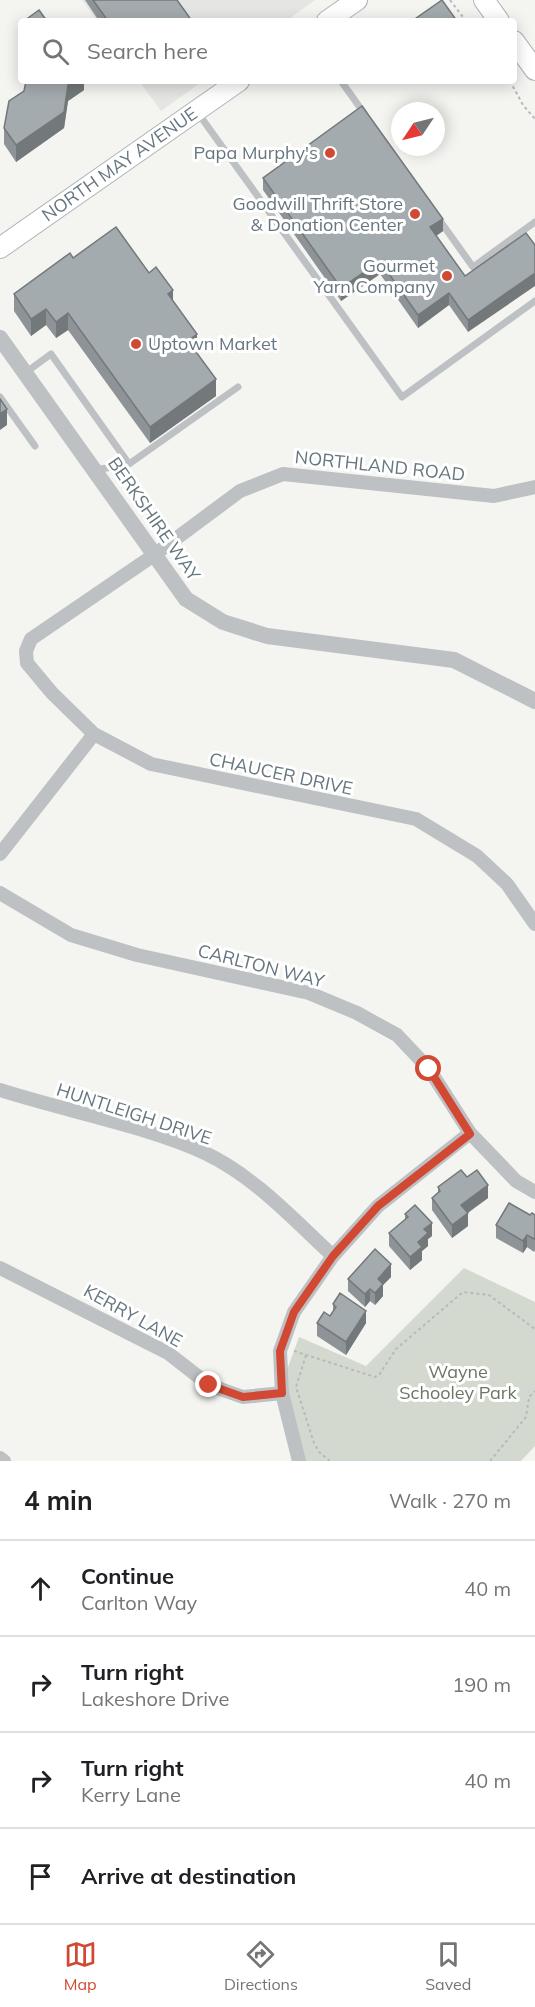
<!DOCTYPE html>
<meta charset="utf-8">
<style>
:root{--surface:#fff;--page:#f6f6f6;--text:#202124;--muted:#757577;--line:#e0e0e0;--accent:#d24933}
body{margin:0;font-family:Mulish,sans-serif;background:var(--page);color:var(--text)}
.compass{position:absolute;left:391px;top:102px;width:54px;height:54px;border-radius:50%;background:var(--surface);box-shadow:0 3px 15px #0003;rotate:235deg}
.stop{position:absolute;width:18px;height:18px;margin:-14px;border:4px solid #d24933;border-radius:50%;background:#fff}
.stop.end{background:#d24933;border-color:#fff;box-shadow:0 2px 6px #0008}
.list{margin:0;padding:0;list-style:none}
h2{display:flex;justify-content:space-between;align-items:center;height:78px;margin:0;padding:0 24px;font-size:26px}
h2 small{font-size:20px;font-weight:400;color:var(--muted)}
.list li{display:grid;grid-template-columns:39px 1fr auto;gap:18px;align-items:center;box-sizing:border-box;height:96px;padding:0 24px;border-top:2px solid var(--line)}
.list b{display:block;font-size:22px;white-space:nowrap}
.list p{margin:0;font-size:20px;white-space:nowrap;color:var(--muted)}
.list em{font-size:20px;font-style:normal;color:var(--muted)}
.icon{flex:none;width:33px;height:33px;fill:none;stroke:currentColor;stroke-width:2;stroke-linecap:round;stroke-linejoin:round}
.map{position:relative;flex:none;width:535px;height:1461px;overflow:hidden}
.search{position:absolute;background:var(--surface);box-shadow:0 3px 15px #0003;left:18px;right:18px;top:18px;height:66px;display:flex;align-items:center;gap:15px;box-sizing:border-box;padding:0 21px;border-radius:6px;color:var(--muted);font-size:22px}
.sheet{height:462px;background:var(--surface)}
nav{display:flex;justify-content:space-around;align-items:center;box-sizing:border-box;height:84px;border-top:2px solid var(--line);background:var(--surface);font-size:16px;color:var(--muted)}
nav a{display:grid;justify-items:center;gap:3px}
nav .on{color:var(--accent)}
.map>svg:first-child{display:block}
.built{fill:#e5e5e4}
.green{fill:#d4d9d0}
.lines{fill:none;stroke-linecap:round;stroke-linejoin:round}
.secondary-casing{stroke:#b0b5b8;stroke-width:22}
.path{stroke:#b7babc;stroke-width:2;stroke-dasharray:3 3;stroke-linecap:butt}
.service{stroke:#bdc1c4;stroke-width:7}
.minor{stroke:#bdc1c4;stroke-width:14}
.tertiary{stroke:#bdc1c4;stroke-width:16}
.secondary{stroke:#fff;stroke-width:20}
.wall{fill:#8d9396}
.shaded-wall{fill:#73787a}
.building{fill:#a4abaf;stroke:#73787a;stroke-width:1.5}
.route{stroke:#d24933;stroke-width:8}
.poi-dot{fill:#d24933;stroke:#fff;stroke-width:2}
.labels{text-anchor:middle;stroke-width:6;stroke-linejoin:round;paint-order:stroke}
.poi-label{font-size:18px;fill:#66767f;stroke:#fff;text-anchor:end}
.street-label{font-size:18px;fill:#66767f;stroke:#fff}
.park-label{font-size:18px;fill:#6a7764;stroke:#fff}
</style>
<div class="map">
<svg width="535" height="1461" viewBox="0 0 535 1461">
<rect width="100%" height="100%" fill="#f4f4f1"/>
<path class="built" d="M82,0H315L286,21H97Z
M139,81H203L161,111Z"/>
<path class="green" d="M464,1268L535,1302V1446L521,1461H298L284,1398L287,1370L299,1337L366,1366Z"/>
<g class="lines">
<g class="secondary-casing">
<g id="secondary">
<path d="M484,0L499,21"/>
<path d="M327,21L357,0"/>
<path d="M514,41L535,70"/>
<path id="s1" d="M0,248L239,81"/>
</g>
</g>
<path class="path" d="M450,0L466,21
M510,81L523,105L535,119
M294,1351L375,1377L379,1375L396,1349L463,1292L489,1295L535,1329
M306,1355L296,1387L314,1443L319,1452L330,1461
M490,1461L526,1417L529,1397L535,1391"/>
<path class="service" d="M341,81L364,113
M198,113L402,397L535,301
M438,218L473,267L535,222
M25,373L51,354L129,464
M0,397L35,446
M95,470L129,464L238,387"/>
<path class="minor" d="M535,487L494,496L283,474L240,491L154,555L31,639L26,651L27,663L52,693L94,734L151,764L416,819L477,856L507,884L535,924
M0,854L94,734
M0,893L71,935L137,955L309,993L357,1013L397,1035L429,1069L470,1133
M0,1090C65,1111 143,1125 205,1153C254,1176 293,1219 333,1256
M0,1268L168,1353L209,1385L243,1397L282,1393
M0,1458L4,1461
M299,1461L282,1393L280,1351L294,1312L333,1256L378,1206L470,1133L516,1181L535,1192"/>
<path class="tertiary" d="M0,338L186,599L223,622L267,636L454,660L535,701"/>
<use href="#secondary" class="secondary"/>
</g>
<path class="wall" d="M85,0H177L192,21H99Z
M21,35V68L19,66V49Z
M84,81V90L68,101L64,128L16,162L4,144V128Z
M263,178L443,231L436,236L465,276L526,233L468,332L449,305L418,328L380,274L341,301L263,190Z
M73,258L149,273L173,300L197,350L196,352L216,396L150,443L68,330L56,338L46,325L31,336L14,311V294Z
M467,1177L488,1198L468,1213V1226L452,1238L432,1210V1198L438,1193V1187Z
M405,1214L432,1236L428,1239V1246L422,1251V1260L410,1270L389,1246V1233L405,1220Z
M530,1215H535V1250L534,1252L527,1247L523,1253L496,1238V1225Z
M391,1277L383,1285V1296L375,1305L370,1301L365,1307L348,1291V1279Z
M333,1304L366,1323L346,1355L317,1336V1323L330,1316L333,1312Z"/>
<path class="shaded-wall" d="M73,81H84V90L68,101L64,128L16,162V145L68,85Z
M443,219V231L430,240V227Z
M380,261V274L341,301V288Z
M535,273V286L468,332V320Z
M173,290V307L168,294Z
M449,293V305L418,328V315Z
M46,309V325L31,336V319Z
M68,313V330L56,338V322Z
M197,334V350L188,357V341Z
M216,379V396L150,443V427Z
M7,409V425L0,430V414Z
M488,1185V1198L461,1217V1205Z
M468,1213V1226L452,1238V1225Z
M432,1223V1236L428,1239V1246L422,1251V1260L410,1270V1257L424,1229Z
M527,1235V1247L523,1253V1241Z
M391,1264V1277L383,1285V1296L375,1305V1293L378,1279Z
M370,1289V1301L365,1307V1294Z
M366,1311V1323L346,1355V1342Z"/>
<path class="building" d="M93,0H177L192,21H108Z
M442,0L457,21H412Z
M39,10L47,21H24Z
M21,35V52L19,49Z
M26,81H73L68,85L64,112L16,145L4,128L9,101L24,91Z
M362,106L443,219L430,227L465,276L526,233L535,245V273L468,320L449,293L418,315L380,261L341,288L263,178Z
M116,227L149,273L156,267L173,290L168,294L197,334L188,341L216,379L150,427L68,313L56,322L46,309L31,319L14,294L70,253L73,258Z
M0,399L7,409L0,414Z
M461,1170L467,1177L477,1170L488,1185L461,1205L468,1213L452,1225L432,1198L440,1191L438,1187Z
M509,1203L530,1215L532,1213L535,1215V1238L534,1239L527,1235L523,1241L496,1225Z
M415,1205L432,1223L424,1229L428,1233L418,1242L422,1247L410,1257L389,1233L408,1217L405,1214Z
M375,1249L391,1264L378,1279L383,1284L375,1293L370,1289L365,1294L348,1279Z
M340,1293L366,1311L346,1342L317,1323L324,1312L330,1316L336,1307L333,1304Z"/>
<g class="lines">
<path class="route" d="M209,1385L243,1397L282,1393L280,1351L294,1312L333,1256L378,1206L470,1134L429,1069"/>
</g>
<g class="poi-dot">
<circle cx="330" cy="153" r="6"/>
<circle cx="415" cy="214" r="6"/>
<circle cx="447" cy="276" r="6"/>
<circle cx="136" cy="344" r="6"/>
</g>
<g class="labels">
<g class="poi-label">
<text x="318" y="159">Papa Murphy's</text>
<text x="403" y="210">Goodwill Thrift Store<tspan x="403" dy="21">&amp; Donation Center</tspan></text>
<text x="435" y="272">Gourmet<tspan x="435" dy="21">Yarn Company</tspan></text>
<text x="148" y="350" text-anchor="start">Uptown Market</text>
</g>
<g class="street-label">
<text dy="6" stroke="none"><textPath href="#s1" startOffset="146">NORTH MAY AVENUE</textPath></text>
<text transform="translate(380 466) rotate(6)" y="6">NORTHLAND ROAD</text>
<text transform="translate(154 519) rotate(55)" y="6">BERKSHIRE WAY</text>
<text transform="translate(281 774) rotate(12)" y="6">CHAUCER DRIVE</text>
<text transform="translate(261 966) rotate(14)" y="6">CARLTON WAY</text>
<text transform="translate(134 1114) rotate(18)" y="6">HUNTLEIGH DRIVE</text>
<text transform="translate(133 1316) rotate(29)" y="6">KERRY LANE</text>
</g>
<g class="park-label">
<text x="458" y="1378">Wayne<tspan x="458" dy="21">Schooley Park</tspan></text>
</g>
</g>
</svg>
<svg class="compass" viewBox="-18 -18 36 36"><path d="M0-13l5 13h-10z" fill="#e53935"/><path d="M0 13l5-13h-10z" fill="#757577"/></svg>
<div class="stop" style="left:429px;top:1069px"></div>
<div class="stop end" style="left:209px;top:1385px"></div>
<div class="search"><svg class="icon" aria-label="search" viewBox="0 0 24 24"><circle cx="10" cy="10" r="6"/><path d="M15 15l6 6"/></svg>Search here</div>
</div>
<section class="sheet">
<h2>4 min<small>Walk · 270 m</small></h2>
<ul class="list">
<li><svg class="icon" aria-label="ahead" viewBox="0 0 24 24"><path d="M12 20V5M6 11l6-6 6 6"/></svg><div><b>Continue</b><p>Carlton Way</p></div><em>40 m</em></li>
<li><svg class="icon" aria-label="right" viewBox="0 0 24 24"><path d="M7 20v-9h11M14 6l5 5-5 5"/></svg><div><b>Turn right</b><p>Lakeshore Drive</p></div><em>190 m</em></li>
<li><svg class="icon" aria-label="right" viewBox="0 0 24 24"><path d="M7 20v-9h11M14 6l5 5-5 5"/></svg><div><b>Turn right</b><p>Kerry Lane</p></div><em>40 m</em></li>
<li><svg class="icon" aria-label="arrive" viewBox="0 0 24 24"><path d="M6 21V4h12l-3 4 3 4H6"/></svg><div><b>Arrive at destination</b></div></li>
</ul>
</section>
<nav>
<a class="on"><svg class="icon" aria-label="map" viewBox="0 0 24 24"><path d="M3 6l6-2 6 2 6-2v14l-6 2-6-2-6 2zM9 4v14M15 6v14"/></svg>Map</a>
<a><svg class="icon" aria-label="directions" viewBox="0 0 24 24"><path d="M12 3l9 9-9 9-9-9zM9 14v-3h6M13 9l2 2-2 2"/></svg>Directions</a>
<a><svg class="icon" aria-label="saved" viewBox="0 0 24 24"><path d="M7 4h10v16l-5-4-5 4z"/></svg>Saved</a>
</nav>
